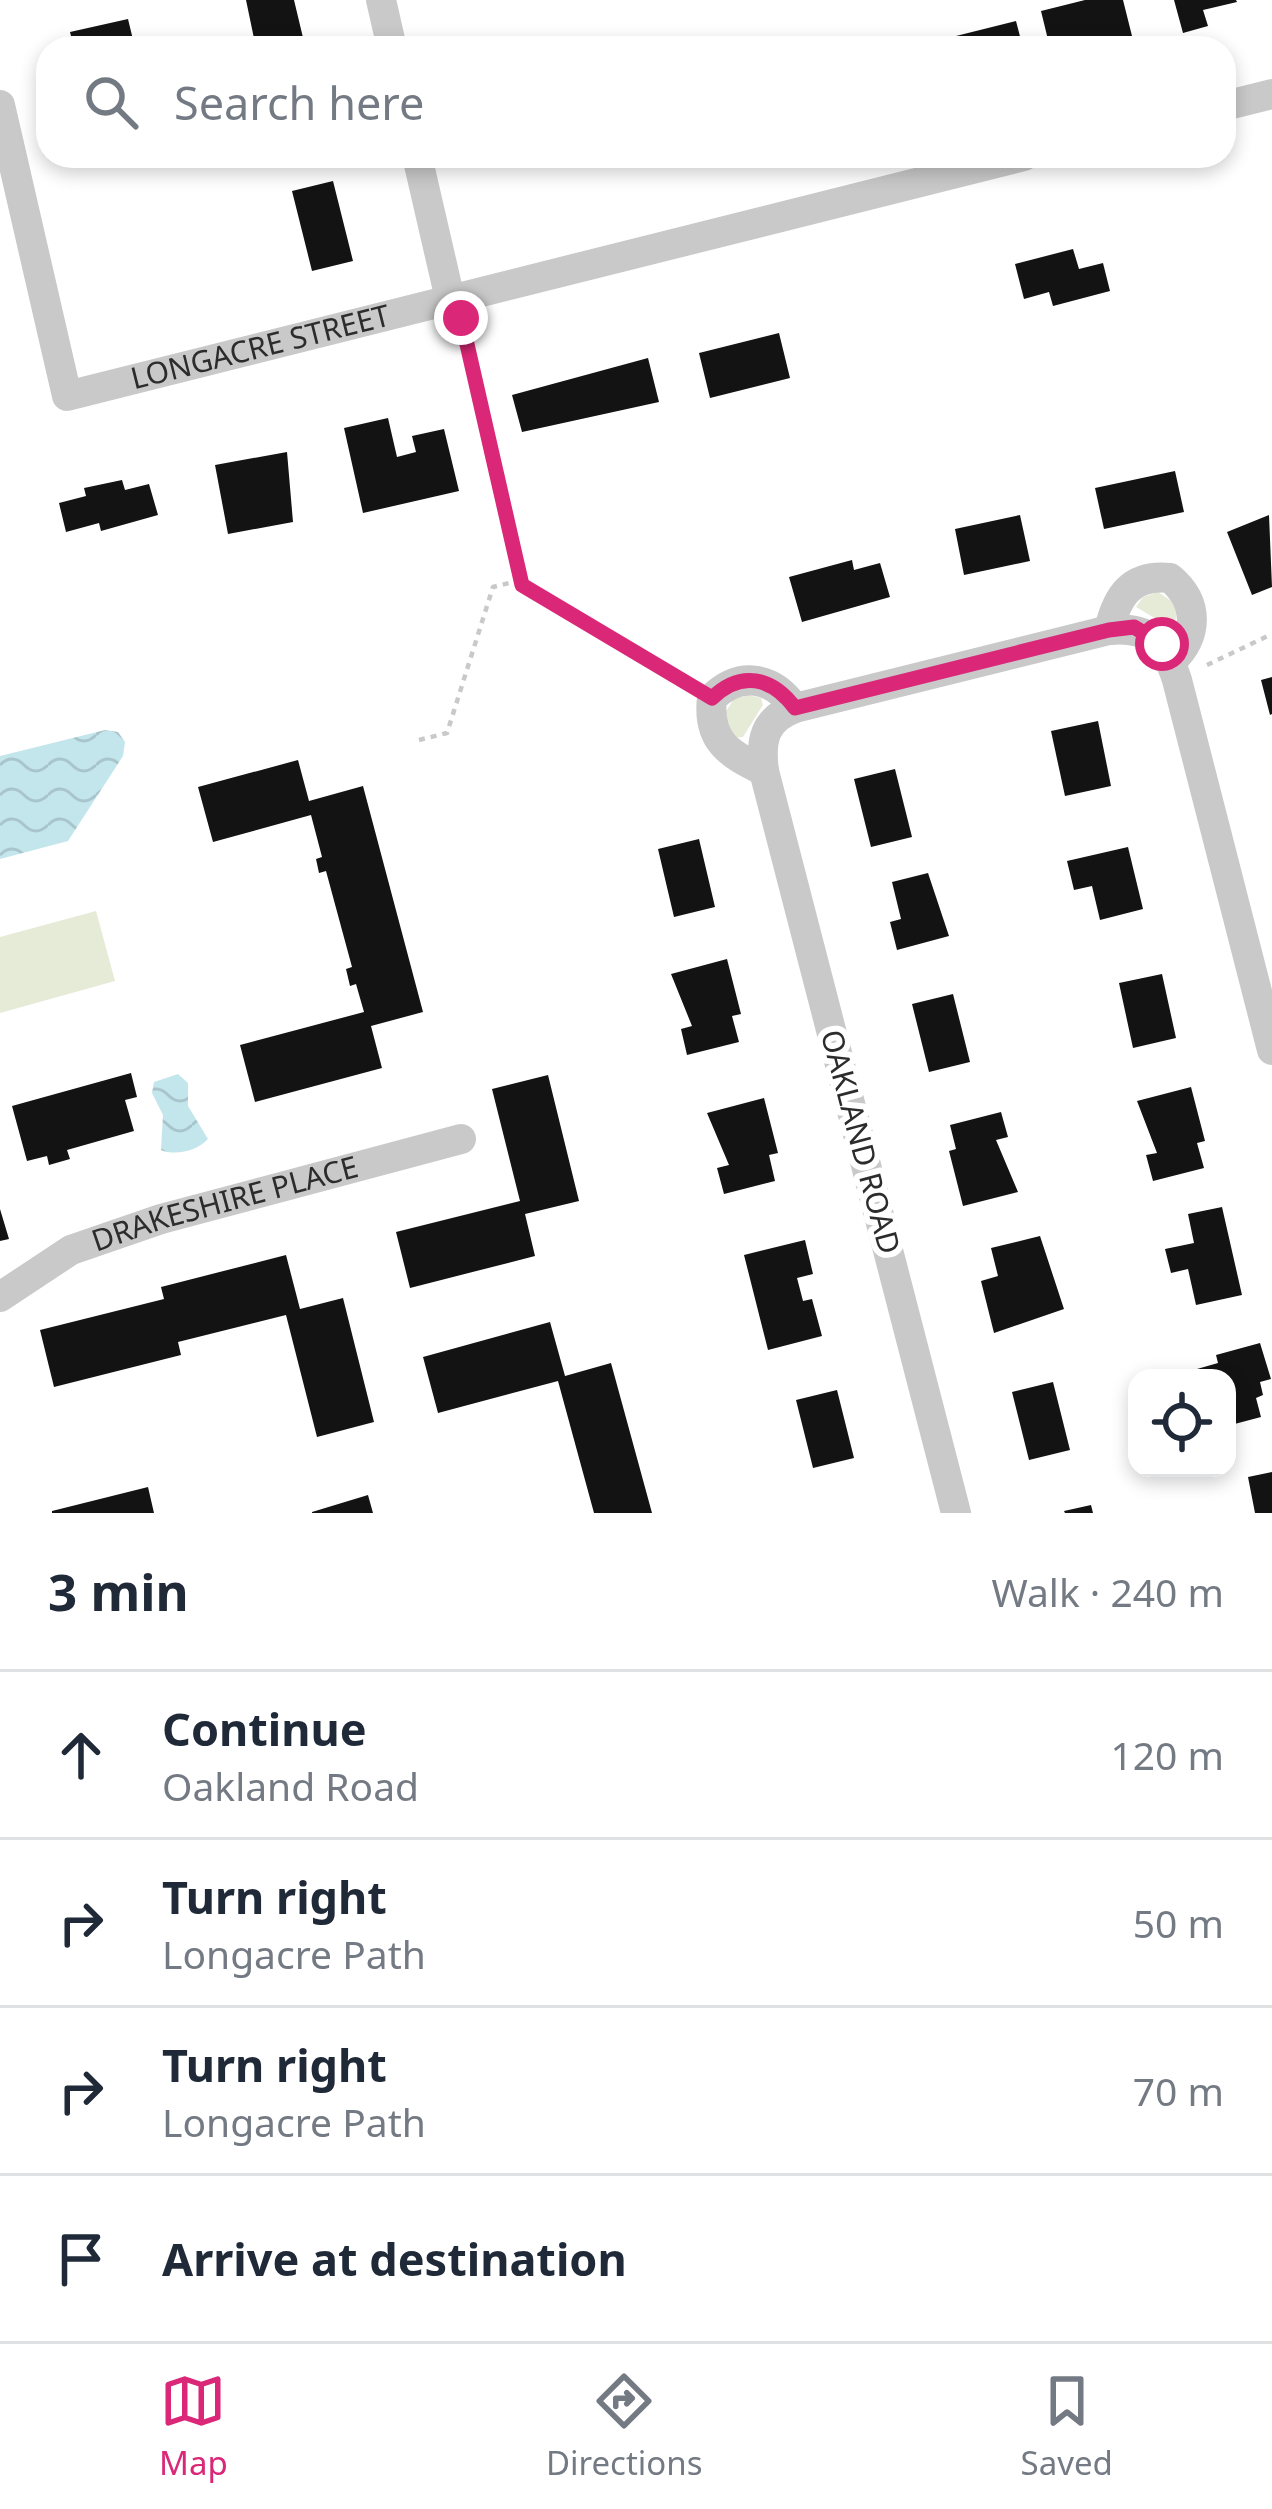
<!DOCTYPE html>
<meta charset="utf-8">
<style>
:root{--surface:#fff;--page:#f2f2f3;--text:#1f2937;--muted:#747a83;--line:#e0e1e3;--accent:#db2777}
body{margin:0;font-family:"Noto Sans",sans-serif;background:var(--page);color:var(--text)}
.controls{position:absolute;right:36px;bottom:36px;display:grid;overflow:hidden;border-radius:24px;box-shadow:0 6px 18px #0003}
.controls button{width:108px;height:108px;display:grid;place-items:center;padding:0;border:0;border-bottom:3px solid var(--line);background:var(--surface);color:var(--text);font:60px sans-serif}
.stop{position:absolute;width:36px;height:36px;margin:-27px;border:9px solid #db2777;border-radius:50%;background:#fff}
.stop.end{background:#db2777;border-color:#fff;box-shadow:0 3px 12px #0008}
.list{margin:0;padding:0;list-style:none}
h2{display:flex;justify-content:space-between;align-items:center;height:156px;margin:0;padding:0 48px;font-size:51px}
h2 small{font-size:39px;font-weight:400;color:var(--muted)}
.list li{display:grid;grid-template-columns:78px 1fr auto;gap:36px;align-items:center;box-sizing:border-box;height:168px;padding:0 48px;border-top:3px solid var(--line)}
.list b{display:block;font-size:45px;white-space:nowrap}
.list p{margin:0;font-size:39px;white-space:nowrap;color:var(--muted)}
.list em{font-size:39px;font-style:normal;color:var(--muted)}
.icon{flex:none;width:66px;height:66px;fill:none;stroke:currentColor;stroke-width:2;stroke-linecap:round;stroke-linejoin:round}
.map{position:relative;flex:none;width:1272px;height:1513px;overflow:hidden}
.search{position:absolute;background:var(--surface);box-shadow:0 6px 18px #0003;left:36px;right:36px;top:36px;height:132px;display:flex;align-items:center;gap:30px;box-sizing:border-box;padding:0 42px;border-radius:36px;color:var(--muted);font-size:45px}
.sheet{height:828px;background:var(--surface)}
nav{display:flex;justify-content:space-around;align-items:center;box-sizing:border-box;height:168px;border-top:3px solid var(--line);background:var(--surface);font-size:33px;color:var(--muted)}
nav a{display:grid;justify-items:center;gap:6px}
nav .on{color:var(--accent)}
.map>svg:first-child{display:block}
.green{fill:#e6ebd8}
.water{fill:url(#water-waves)}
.building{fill:#131313}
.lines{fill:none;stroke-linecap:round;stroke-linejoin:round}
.path{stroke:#c9c9c9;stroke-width:4.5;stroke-dasharray:6 6;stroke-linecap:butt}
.street{stroke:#c9c9c9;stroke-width:30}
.route{stroke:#db2777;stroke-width:15}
.labels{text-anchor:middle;stroke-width:12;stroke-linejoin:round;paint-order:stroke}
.street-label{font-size:30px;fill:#2c2c2c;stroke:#fff}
</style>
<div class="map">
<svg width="1272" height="1513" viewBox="0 0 1272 1513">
<defs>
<pattern id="water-waves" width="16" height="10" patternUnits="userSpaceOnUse" patternTransform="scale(3)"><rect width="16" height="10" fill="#c3e5ec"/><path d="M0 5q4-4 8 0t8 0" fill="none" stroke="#a8c5cb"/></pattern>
</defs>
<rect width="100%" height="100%" fill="#fff"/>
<path class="green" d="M1158,592L1179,606L1173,629L1136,607L1143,597Z
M748,695L761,698L763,705L743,737L732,738L724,714L734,699Z
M96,911L115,981L0,1013V937Z"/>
<path class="water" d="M105,730L118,732L125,742L123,756L68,841L0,859V756Z
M178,1074L188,1083V1106L208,1139C197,1151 176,1156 161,1150L163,1115L152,1093L154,1082Z"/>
<path class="building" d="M246,0H294L305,46L256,48Z
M1085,0H1123L1132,36L1085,48H1050L1041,11Z
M1174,0H1236L1237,2L1203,10L1208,26L1183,33Z
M128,19L135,48H74L70,32Z
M1016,21L1023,48H938L936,41Z
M333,181L353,261L312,271L292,191Z
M1073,249L1079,269L1103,263L1110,291L1053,306L1049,292L1024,299L1015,264Z
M779,333L790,378L710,398L699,353Z
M648,358L659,402L522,432L512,395Z
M388,418L397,457L416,452L412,436L444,429L459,491L363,513L344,428Z
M287,452L293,522L228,534L215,465Z
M1175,471L1184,512L1104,529L1095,488Z
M122,480L125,490L149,484L158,515L101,531L99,523L66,532L59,503L86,496L84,488Z
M1020,515L1030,561L964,575L955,529Z
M1269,515L1272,587L1252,595L1227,532Z
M852,560L854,570L880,563L890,597L802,622L789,577Z
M1272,677V714L1270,715L1261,680Z
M1098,721L1111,786L1065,796L1051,731Z
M298,760L309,801L363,786L423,1012L371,1026L382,1068L255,1102L240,1045L364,1012L356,984L350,986L346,969L352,967L326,871L319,873L316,859L322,857L311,815L213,842L198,787Z
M895,769L912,837L871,847L854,779Z
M699,839L715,907L674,917L658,849Z
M1128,847L1143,909L1100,920L1092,886L1074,890L1067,861Z
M928,873L949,936L897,950L890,922L901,919L892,882Z
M727,959L741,1014L732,1016L739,1042L687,1055L681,1029L692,1026L671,974Z
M1162,974L1176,1038L1133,1048L1119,983Z
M953,994L970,1062L929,1072L912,1004Z
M131,1073L137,1097L125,1100L134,1131L67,1150L70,1159L49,1165L47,1156L27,1161L12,1106Z
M548,1075L579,1201L525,1214L535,1256L410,1288L396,1232L520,1201L492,1089Z
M1191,1087L1205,1141L1197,1143L1204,1168L1153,1181L1146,1155L1157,1153L1137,1101Z
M764,1098L778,1153L769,1155L775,1181L724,1194L717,1168L729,1165L707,1113Z
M1001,1112L1008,1137L996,1140L1018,1192L963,1206L949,1151L956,1149L950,1125Z
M1222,1207L1242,1295L1196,1305L1188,1269L1171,1273L1165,1249L1194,1243L1188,1214Z
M0,1209L9,1239L0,1241Z
M1040,1236L1064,1309L994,1333L981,1281L998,1276L991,1248Z
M805,1240L813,1274L797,1278L803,1301L812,1299L822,1336L768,1350L744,1255Z
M286,1255L300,1309L343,1298L374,1422L317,1437L286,1315L178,1342L181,1355L54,1387L40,1330L164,1299L161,1287Z
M550,1322L565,1376L611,1363L652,1513H594L558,1381L438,1413L423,1357Z
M1260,1343L1271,1379L1260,1382L1263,1395L1256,1398L1261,1417L1227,1426V1378H1192L1190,1371L1218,1363L1216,1355Z
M1053,1382L1070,1450L1029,1460L1012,1392Z
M837,1390L854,1458L813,1468L796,1400Z
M1272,1472V1513H1255L1248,1477Z
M148,1487L154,1513H52V1511Z
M368,1495L373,1513H312V1512Z
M1091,1505L1093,1513H1065L1064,1511Z"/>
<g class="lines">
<path class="path" d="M463,326L522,585L686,683
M1207,665L1272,634
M419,740L447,733L493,587L521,580"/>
<g class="street">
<path d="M381,0L392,48"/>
<path id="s1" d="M0,105L67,396L1024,156"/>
<path d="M1224,106L1272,94"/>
<path d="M417,156L450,299"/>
<path d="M1109,630C1117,596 1131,574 1170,578C1199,602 1199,636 1171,662"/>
<path d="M764,771C729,754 707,741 712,698C741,670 773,677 795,708"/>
<path id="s2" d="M0,1297L71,1250L161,1219L461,1139"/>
<path d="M956,1513L764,771C760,741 764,719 795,708L1109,630C1149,626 1165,642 1177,680L1272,1050"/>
</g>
</g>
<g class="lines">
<path class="route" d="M461,318L522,585L712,698C741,670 772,677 795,708L1109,630L1134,627L1162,644"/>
</g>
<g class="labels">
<g class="street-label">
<text dy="10" stroke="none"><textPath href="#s1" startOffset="498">LONGACRE STREET</textPath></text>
<text transform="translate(860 1142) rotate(75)" y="10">OAKLAND ROAD</text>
<text dy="10" stroke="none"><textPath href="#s2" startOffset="246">DRAKESHIRE PLACE</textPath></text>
</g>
</g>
</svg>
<div class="controls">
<button><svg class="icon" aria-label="locate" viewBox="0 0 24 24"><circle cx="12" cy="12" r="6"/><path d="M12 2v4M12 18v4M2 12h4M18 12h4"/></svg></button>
</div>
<div class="stop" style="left:1162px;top:644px"></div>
<div class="stop end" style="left:461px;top:318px"></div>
<div class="search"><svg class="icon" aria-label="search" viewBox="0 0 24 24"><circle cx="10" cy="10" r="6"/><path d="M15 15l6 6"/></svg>Search here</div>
</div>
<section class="sheet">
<h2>3 min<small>Walk · 240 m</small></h2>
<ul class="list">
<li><svg class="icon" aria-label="ahead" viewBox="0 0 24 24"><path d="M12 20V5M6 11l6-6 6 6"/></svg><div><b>Continue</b><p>Oakland Road</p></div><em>120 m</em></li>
<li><svg class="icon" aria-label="right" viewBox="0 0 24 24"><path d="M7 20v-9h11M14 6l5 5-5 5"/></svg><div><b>Turn right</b><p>Longacre Path</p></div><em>50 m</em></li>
<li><svg class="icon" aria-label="right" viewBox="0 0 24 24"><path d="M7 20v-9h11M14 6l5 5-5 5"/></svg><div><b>Turn right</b><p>Longacre Path</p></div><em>70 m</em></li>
<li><svg class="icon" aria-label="arrive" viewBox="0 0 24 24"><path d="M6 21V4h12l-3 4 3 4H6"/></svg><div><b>Arrive at destination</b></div></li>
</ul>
</section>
<nav>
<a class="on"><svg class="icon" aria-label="map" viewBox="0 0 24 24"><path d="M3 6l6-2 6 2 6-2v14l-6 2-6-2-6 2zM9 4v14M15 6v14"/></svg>Map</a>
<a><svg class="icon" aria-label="directions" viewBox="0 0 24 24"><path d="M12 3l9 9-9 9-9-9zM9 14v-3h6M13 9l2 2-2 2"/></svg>Directions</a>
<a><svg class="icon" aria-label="saved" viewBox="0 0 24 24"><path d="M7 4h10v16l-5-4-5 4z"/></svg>Saved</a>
</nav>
